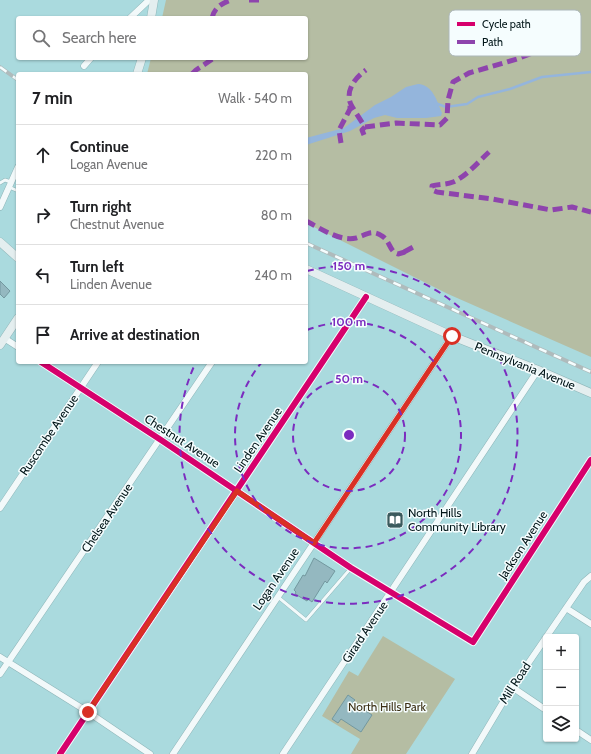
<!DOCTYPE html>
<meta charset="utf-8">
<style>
:root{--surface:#fff;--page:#f6f6f6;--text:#202124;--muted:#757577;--line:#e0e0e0}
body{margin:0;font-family:Cabin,sans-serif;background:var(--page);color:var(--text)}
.controls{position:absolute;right:12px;bottom:12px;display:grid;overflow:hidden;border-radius:4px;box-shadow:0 1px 3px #0004}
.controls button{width:36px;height:36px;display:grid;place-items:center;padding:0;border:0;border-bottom:1px solid var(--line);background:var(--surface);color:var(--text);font:20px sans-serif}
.stop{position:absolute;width:12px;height:12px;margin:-9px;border:3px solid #d93025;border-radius:50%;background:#fff}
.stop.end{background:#d93025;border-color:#fff;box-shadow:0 1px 4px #0008}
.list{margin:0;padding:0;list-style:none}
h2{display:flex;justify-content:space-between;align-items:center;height:52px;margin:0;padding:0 16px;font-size:17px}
h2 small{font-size:13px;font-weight:400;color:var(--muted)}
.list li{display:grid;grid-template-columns:26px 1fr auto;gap:12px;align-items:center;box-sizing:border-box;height:60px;padding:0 16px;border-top:1px solid var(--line)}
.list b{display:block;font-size:15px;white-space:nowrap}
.list p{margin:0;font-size:13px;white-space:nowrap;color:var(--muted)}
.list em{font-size:13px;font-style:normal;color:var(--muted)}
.icon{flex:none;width:22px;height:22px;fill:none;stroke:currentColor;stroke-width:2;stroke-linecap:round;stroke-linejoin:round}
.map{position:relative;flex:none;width:591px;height:754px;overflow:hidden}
.search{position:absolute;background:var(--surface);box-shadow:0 1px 3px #0004;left:16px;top:16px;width:292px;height:44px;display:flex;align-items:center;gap:10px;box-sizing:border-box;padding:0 14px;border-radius:4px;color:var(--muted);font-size:15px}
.panel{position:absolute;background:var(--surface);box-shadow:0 1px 3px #0004;left:16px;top:72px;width:292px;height:292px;border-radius:4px}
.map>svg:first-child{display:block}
.green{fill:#b5bda3}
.water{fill:#94b5dc}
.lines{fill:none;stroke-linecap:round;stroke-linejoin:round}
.stream{stroke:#94b5dc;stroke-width:2.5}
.building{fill:#94b8c0;stroke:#73989f}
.lane-casing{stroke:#8fb6b9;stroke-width:4}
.street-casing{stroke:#8fb6b9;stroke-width:7}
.secondary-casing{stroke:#8fb6b9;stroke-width:9}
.lane{stroke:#f2f9fa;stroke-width:3}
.street{stroke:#f2f9fa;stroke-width:6}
.secondary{stroke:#e4eeef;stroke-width:8}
.rail-casing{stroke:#afbbbc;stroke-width:4}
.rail{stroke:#f5fdfe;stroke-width:2.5;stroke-dasharray:8;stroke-linecap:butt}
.quiet{stroke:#8e44ad;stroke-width:5;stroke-dasharray:10 5;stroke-linecap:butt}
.cycleway-casing{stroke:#f5fdfe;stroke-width:8}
.cycleway{stroke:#d6006c;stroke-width:6}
.route{stroke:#d93025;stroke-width:5}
.ring{fill:none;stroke:#7b2cbf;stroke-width:2;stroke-dasharray:7 5}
.labels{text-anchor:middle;stroke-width:3;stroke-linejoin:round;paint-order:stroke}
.street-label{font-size:12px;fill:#001518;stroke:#f5fdfe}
.poi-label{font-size:12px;fill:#001518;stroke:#f5fdfe;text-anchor:start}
.park-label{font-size:12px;fill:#3c2f14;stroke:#f5fdfe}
.key{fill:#f5fdfe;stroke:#acb7b9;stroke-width:1}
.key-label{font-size:11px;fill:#001518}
.centre{fill:#7b2cbf;stroke:#f5fdfe;stroke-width:2}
.ring-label{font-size:12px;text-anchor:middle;font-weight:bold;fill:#7b2cbf;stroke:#f5fdfe;stroke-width:3;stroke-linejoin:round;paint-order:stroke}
</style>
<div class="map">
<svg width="591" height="754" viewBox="0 0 591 754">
<rect width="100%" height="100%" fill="#aadade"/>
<path class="green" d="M166,0H591V357L448,294L306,223V74H147L151,58H306V18H162Z
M383,636L455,679L406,754H351L360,739L322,716L349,671L358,676Z"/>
<path class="water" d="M418,84C433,85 437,101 442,113L441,116L426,118H397L385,115L374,118L350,131L306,145V138L344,128L375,105L391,97L406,87Z"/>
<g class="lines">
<path class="stream" d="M435,103L446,107L467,104L478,97L510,89L542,77L591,72"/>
</g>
<path class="building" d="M0,281L10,291L4,298L0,294Z
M314,558L335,571L327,583L325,581L312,602L308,599L307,601L295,594L296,592L294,590L303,575L305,576Z
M348,695L355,700L353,702L372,715L361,732L341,719L338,723L332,719Z"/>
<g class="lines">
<g class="lane-casing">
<path id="lane" d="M0,183L5,180L11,182
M9,187L18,191
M278,597L306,620L351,568"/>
</g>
<g class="street-casing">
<path id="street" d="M130,18L149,0
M84,66L91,58
M0,207L18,167
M4,338L18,347
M41,362L161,440L351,568L473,642L591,460
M0,508L98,362
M566,608L591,624
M0,657L88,712L150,754
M0,674L212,362
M512,687L546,710
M576,730L591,740
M60,754L366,297
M173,754L452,336
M283,754L538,370
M472,754L512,687L584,582L591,576"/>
</g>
<g class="secondary-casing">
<path id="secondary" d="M151,18L154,0
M137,74L142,58
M0,242L18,258
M306,269L452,336L538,370L591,393
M0,345L18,318"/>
</g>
<use href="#lane" class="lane"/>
<use href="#street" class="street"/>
<use href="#secondary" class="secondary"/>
<g class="rail-casing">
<path id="rail" d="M0,67L18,80
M306,243L591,372"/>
</g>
<use href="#rail" class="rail"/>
<path class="quiet" d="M249,0H259
M212,18C214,8 222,3 231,0
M192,74L196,70L214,58
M365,127L396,123L440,125L447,118L448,100L453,82L469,73L517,59L550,46
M364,135L362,130L365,127C362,122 351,106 350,102C346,89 356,77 366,70
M341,143L339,130L350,109V103
M489,152C478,162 467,176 453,182C446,185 439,184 432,186V190L437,192L492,199L551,210L572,207L591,212
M306,221C320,228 340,242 356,238C366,235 372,229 382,236C389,240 389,248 395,253L398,254L405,252
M404,252L417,245"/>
<g class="cycleway-casing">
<path id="cycleway" d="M41,362L161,440L351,568L473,642L591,460
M60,754L366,297"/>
</g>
<use href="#cycleway" class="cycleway"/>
</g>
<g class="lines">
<path class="route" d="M88,712L237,491L314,543L452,336"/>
</g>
<g class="ring">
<circle cx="349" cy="435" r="56"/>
<path d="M307 330A113 113 0 1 1 262 362"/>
<path d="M307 271A169 169 0 1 1 196 362"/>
</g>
<defs>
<g id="library-square" transform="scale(0.9)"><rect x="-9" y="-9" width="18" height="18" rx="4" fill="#3b5a5d" stroke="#f5fdfe"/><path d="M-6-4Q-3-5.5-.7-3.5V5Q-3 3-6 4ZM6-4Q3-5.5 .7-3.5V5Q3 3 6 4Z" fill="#fff"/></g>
</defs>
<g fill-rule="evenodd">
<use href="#library-square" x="395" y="520"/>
</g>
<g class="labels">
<g class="street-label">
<text transform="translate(525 366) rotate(22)" y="4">Pennsylvania Avenue</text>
<text transform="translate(49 435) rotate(-56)" y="4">Ruscombe Avenue</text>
<text transform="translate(258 440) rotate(-56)" y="4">Linden Avenue</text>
<text transform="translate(182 441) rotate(33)" y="4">Chestnut Avenue</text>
<text transform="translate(107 518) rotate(-56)" y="4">Chelsea Avenue</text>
<text transform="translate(523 545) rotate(-57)" y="4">Jackson Avenue</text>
<text transform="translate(276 579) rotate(-56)" y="4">Logan Avenue</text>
<text transform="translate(365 632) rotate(-56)" y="4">Girard Avenue</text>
<text transform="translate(515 683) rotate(-57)" y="4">Mill Road</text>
</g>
<g class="poi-label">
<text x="408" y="517">North Hills<tspan x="408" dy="14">Community Library</tspan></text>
</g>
<g class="park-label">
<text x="387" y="711">North Hills Park</text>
</g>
</g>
<rect x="449" y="10" width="132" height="46" rx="6" class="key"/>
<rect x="457" y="22" width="18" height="4" fill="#d6006c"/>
<rect x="457" y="40" width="18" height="4" fill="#8e44ad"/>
<g class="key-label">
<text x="482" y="28">Cycle path</text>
<text x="482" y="46">Path</text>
</g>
<circle cx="349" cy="435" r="6" class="centre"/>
<g class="ring-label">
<text x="349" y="270">150 m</text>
<text x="349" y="326">100 m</text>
<text x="349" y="383">50 m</text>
</g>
</svg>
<div class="controls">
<button>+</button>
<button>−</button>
<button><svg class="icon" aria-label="layers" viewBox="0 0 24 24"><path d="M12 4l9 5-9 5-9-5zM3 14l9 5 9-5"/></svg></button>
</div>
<div class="stop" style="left:452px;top:336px"></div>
<div class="stop end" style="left:88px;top:712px"></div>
<div class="search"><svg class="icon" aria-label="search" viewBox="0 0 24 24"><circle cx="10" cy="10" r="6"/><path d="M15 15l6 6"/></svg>Search here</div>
<section class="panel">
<h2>7 min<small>Walk · 540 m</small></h2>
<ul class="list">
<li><svg class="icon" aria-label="ahead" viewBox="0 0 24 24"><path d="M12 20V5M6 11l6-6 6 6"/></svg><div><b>Continue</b><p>Logan Avenue</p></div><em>220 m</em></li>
<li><svg class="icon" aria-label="right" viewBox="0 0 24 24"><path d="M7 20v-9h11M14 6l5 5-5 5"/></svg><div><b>Turn right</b><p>Chestnut Avenue</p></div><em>80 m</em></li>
<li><svg class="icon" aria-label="left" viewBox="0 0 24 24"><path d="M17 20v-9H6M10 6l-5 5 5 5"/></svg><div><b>Turn left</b><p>Linden Avenue</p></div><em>240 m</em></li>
<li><svg class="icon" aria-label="arrive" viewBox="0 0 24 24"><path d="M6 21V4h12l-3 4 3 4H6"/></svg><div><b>Arrive at destination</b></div></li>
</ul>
</section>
</div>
